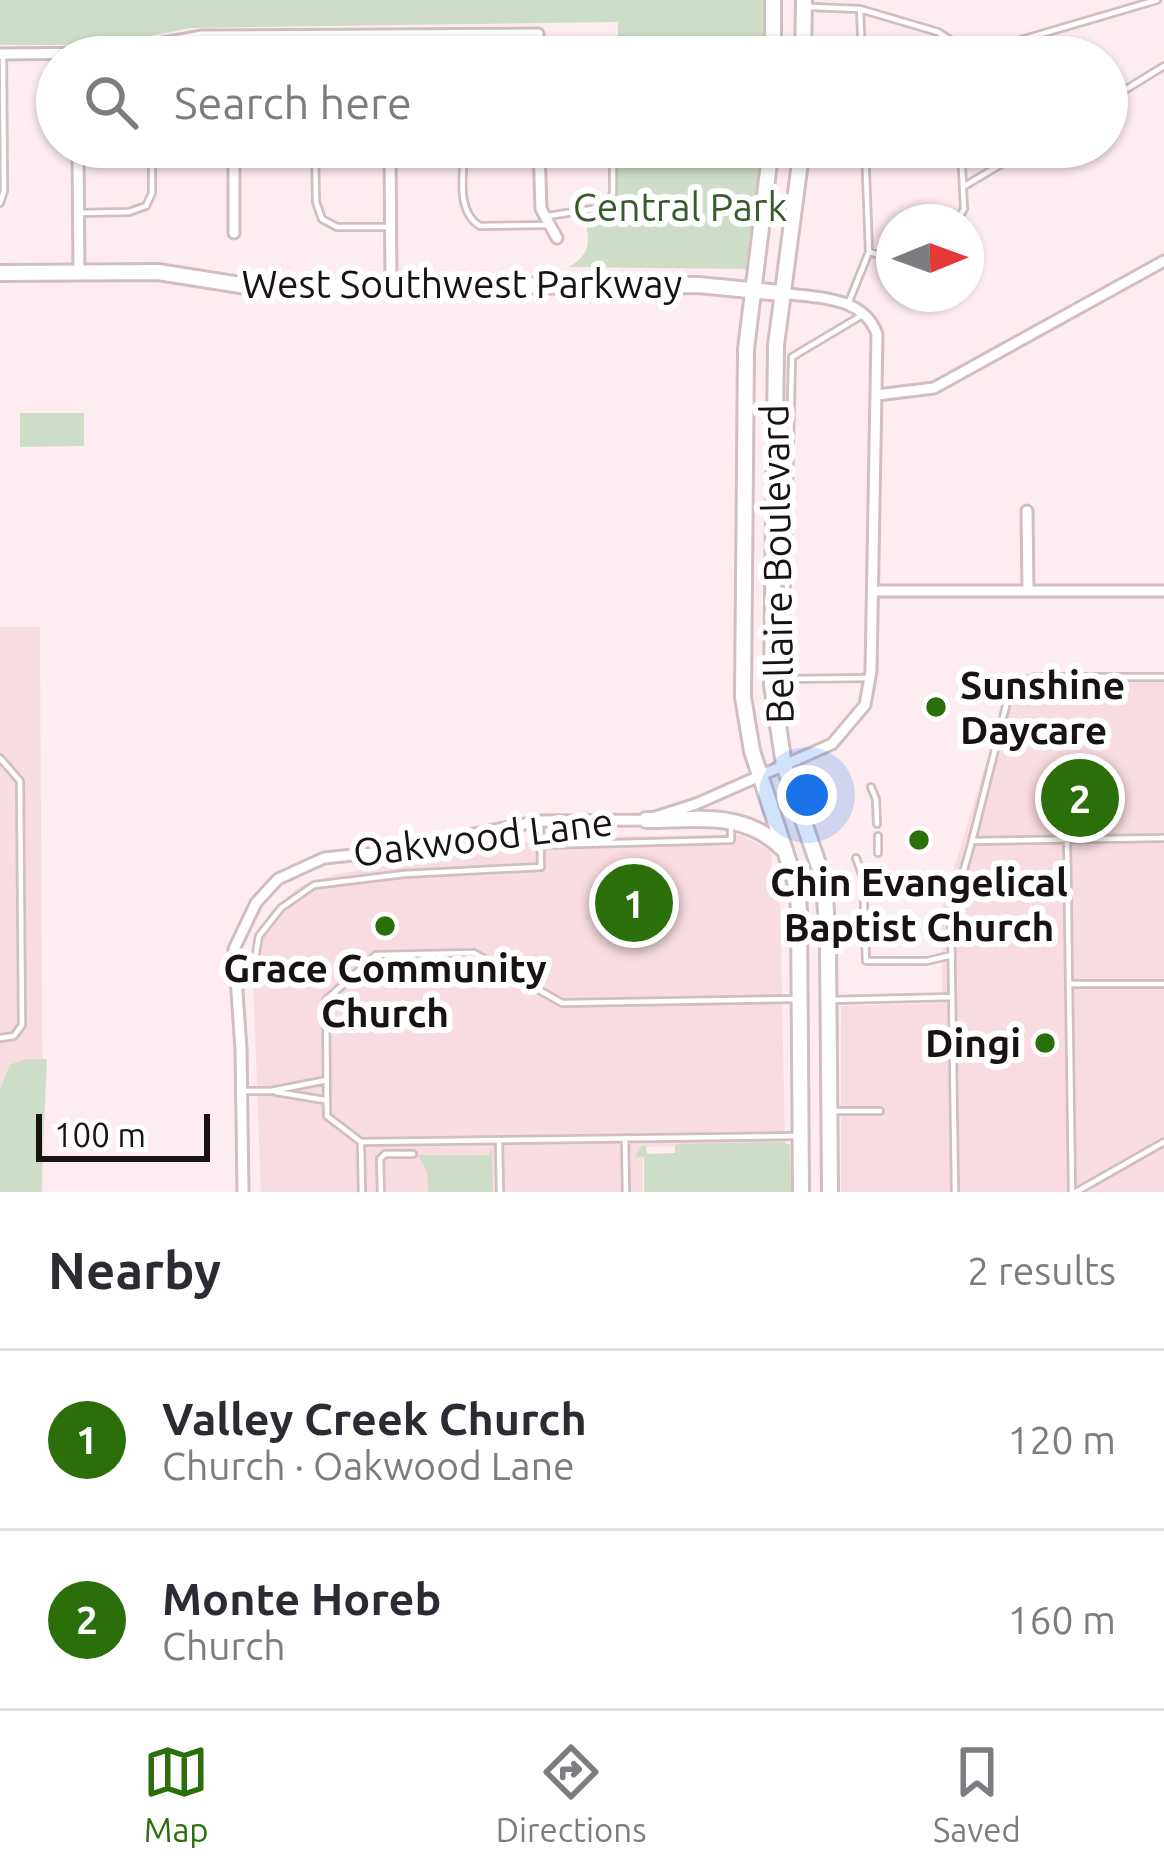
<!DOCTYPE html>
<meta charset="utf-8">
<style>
:root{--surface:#fff;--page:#f2f2f3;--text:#2b2b33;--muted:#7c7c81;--line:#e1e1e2;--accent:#2a6f0a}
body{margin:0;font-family:Ubuntu,sans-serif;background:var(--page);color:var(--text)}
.compass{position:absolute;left:876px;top:204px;width:108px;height:108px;border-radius:50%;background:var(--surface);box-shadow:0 3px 9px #0004;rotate:89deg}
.scale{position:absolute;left:36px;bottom:30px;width:174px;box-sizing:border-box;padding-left:12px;border:6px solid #191213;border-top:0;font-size:33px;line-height:42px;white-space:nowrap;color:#191213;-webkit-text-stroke:9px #fff;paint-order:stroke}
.you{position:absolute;left:807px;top:795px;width:42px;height:42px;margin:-30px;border:9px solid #fff;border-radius:50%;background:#1a73e8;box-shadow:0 0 0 18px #1a73e833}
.badge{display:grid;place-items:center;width:78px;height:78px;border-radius:50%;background:var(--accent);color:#fff;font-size:39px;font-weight:700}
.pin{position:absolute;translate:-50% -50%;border:6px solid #fff;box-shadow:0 3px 12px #0006}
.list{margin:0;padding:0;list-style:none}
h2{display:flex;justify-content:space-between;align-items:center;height:156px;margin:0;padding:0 48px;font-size:51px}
h2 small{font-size:39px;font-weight:400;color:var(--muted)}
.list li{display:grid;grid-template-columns:78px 1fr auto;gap:36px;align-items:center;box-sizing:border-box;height:180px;padding:0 48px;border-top:3px solid var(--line)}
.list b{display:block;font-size:45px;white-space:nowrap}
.list p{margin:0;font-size:39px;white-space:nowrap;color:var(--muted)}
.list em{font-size:39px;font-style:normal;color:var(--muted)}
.icon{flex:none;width:66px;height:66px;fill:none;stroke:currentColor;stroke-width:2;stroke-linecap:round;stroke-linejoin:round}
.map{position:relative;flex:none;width:1164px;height:1192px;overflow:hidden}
.search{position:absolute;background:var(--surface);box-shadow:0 3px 9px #0004;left:36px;right:36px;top:36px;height:132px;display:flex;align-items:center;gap:30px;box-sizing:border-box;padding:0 42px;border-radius:66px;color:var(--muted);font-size:45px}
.sheet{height:516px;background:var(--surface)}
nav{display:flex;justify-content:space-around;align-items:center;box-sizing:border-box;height:168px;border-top:3px solid var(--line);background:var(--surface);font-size:33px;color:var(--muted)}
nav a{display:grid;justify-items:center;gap:6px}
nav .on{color:var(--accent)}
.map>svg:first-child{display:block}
.built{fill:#f9dce1}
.green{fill:#cdddc8}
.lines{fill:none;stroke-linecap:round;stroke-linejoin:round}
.lane-casing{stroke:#d1bec1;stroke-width:10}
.street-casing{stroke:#d1bec1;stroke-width:15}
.secondary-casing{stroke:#d1bec1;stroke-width:20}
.lane{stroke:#fff;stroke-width:4.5}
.street{stroke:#fff;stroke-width:9}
.secondary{stroke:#fff;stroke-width:14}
.poi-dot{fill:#2a6f0a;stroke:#fff;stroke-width:4.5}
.labels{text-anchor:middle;stroke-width:12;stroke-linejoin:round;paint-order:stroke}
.park-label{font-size:39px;fill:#385b2d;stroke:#fff}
.street-label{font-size:39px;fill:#191213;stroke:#fff}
.poi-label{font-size:39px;font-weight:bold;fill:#191213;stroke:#fff}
</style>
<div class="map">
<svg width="1164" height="1192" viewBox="0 0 1164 1192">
<rect width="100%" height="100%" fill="#feedf0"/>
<path class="built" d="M0,627H40L43,1192H0Z
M1164,672V1192H841V1006L942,1003V908L1013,674Z
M741,835L771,851L772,898H780L785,1144L643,1147V1192H261L252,953L268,916L298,887L336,874L556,837Z"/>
<path class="green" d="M0,0H764V57H618V22L191,28L104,45H0Z
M618,147H764L747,269L569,267C593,253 590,238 583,214L609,215L618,210Z
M20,413H84V446L20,447Z
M25,1059H47L41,1192H0V1089L10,1065Z
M783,1142L790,1145L791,1192H644V1157H635L641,1146L646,1145L647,1154L675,1153V1145L680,1144Z
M492,1147L493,1192H428L427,1172L418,1155H489Z"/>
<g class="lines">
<g class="lane-casing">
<path id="lane" d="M811,7L860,9L862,57
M860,9L938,32L958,45V57
M314,35L315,57
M464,35V57
M963,57L1157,0
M1107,101L1164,66
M315,147L316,202L322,219L337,227H390
M464,147C464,173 455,211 480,226L547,225
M963,187L1030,147
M0,203L4,191L3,54
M79,213L129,212L146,206L152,193V147
M548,216L605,207L613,193V147
M956,222L964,209L961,147
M869,252L887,257L894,254
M848,304L869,252L865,147
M864,314L792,357L785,673L789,679L868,678
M0,758L20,781L22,1025L14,1036L0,1038
M871,787L876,799L877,824
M878,836V853
M1067,840L1072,1192
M972,841L1008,698L1019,685L1035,677H1164
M583,844V820
M540,845L731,840V827
M856,858L863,877L866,961H927L952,955
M255,959L259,936L281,908L314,885L404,874L541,867L540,822
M237,972L255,971
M1069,984H1164
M794,999L562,1003L474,953L376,955L326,1000L327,1116L361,1142L795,1136
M831,1000L952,997
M244,1091H271L327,1080
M276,1092L324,1100
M835,1111H880
M625,1138L626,1192
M499,1140L500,1192
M361,1144L362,1192
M381,1192L380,1159L385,1154H413
M955,1192L951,916L972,841L1164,838
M1076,1192L1164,1142"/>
</g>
<g class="street-casing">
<path id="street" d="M389,35V57
M233,36V57
M0,54L108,53L202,36L538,34L539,57
M78,147L79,272
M234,147V233
M390,147L391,286
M539,147L541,209L557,238
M877,395L934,388L1164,261
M1027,511L1028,591
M873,591H1164
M243,1192L241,1049L234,949L256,903L278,879L324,858L382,852L540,821L646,820L696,804L832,744L865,705L871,671L877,334C863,295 815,298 781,293"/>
</g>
<g class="secondary-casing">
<path id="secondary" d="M773,57V0
M803,57L804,0
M771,147L746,349L743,697L752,751L797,887L799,910L801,1192
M802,147L776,345L772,685L784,765L824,881L828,943L830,1192
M0,273L158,272L253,287L698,285L781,293
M646,820C696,820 743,810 782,848"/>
</g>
<use href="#lane" class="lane"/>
<use href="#street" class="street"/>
<use href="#secondary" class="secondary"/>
</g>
<g class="poi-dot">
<circle cx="936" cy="707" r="12"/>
<circle cx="919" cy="840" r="12"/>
<circle cx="385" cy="926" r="12"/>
<circle cx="1045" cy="1043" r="12"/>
</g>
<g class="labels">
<g class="park-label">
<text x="680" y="221">Central Park</text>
</g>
<g class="street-label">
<text x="462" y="298">West Southwest Parkway</text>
<text transform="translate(777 564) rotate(-91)" y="14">Bellaire Boulevard</text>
<text transform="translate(483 837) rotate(-7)" y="14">Oakwood Lane</text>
</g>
<g class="poi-label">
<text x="960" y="699" text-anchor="start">Sunshine<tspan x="960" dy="45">Daycare</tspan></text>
<text x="919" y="896">Chin Evangelical<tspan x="919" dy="45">Baptist Church</tspan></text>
<text x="385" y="982">Grace Community<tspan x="385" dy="45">Church</tspan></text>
<text x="1021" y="1057" text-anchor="end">Dingi</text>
</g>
</g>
</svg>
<svg class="compass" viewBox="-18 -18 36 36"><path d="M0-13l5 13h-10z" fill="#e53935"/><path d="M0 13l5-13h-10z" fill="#7c7c81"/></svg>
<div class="scale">100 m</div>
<div class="you"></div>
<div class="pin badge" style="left:634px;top:903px">1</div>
<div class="pin badge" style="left:1080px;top:798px">2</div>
<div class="search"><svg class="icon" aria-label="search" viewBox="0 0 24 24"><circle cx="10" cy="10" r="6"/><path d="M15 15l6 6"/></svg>Search here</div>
</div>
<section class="sheet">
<h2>Nearby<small>2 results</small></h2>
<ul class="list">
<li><span class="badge">1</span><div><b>Valley Creek Church</b><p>Church · Oakwood Lane</p></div><em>120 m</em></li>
<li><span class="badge">2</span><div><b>Monte Horeb</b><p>Church</p></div><em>160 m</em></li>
</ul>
</section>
<nav>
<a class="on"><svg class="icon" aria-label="map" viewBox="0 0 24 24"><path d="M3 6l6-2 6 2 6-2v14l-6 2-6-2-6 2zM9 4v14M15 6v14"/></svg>Map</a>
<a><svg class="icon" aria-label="directions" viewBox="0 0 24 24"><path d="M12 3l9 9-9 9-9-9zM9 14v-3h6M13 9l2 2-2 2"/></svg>Directions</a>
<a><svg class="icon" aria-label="saved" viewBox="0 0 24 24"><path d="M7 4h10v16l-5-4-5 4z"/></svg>Saved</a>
</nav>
